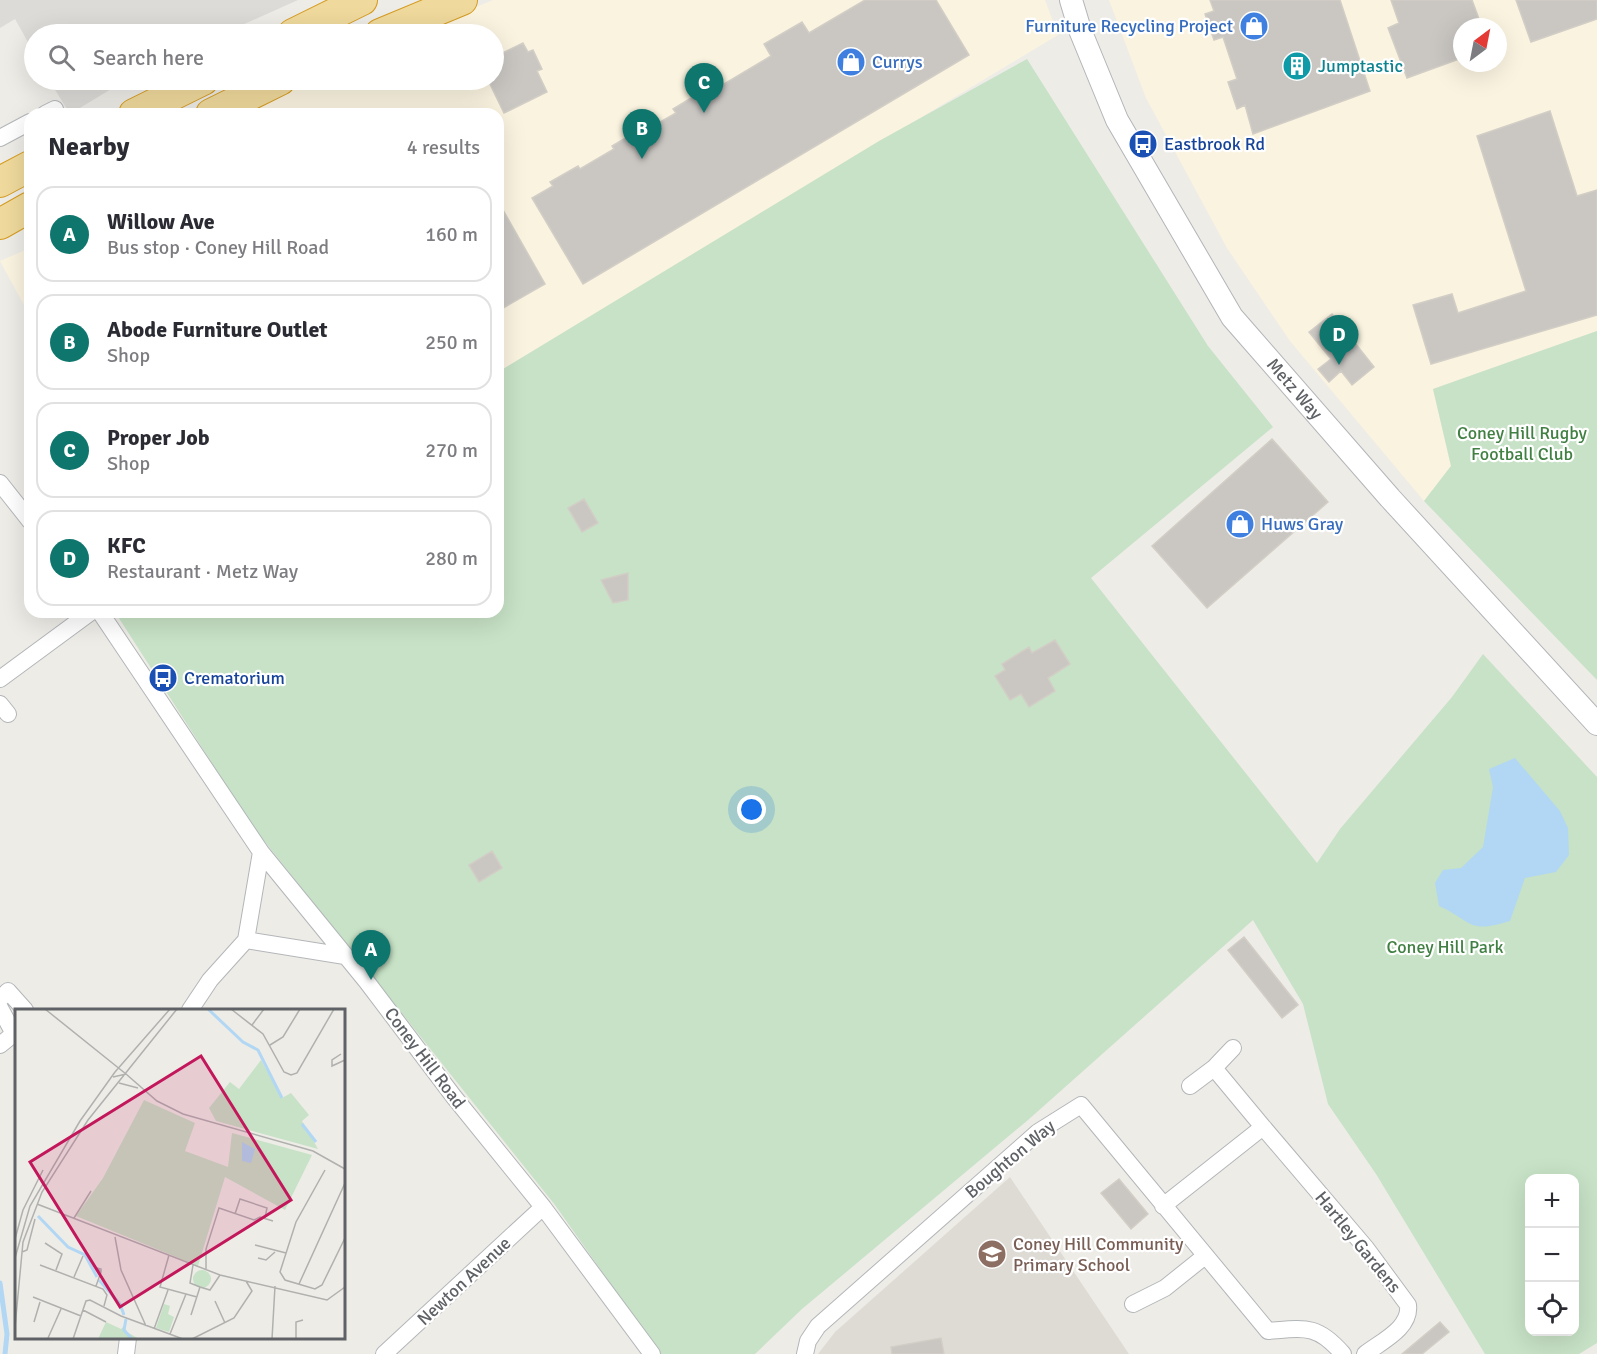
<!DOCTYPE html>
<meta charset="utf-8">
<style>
:root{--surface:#fff;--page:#f2f2f3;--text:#2b2b33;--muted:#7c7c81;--line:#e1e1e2;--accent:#0f766e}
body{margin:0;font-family:Signika,sans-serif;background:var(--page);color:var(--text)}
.controls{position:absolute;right:18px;bottom:18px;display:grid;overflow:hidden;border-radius:12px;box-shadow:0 6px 24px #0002}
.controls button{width:54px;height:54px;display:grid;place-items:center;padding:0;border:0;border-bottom:2px solid var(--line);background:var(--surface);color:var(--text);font:30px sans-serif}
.compass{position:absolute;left:1453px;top:18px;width:54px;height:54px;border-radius:50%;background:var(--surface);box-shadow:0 6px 24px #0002;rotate:32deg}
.you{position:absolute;left:752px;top:810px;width:21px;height:21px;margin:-15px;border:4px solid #fff;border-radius:50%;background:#1a73e8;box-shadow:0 0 0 9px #1a73e833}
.badge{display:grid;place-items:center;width:39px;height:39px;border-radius:50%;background:var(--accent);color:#fff;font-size:20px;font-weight:700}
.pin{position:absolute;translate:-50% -50px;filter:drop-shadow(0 2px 3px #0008)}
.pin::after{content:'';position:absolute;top:32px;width:21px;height:18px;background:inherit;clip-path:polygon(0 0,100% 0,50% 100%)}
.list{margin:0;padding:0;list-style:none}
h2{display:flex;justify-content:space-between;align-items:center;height:78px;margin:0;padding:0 24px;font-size:26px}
h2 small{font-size:20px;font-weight:400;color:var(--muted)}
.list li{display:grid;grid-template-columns:39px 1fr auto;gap:18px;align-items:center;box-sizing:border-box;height:96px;margin:0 12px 12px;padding:0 12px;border:2px solid var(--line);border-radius:18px}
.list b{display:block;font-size:22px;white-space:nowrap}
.list p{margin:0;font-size:20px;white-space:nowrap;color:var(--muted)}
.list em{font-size:20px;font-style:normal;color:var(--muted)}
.icon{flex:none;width:33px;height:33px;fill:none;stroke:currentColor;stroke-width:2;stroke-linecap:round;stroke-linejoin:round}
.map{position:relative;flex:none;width:1597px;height:1354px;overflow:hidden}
.search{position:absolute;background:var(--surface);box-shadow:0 6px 24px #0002;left:24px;top:24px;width:480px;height:66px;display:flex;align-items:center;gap:15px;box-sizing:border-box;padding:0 21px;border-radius:33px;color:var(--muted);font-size:22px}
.panel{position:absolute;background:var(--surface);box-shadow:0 6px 24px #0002;left:24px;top:108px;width:480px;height:510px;border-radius:18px}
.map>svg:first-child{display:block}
.commercial{fill:#faf3e0;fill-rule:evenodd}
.industrial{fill:#dddbd8}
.education{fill:#dedbd5}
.green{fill:#c7e2c6;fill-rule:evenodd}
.water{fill:#b1d7f4}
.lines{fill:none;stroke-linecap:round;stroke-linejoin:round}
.stream{stroke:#b1d7f4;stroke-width:5}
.building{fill:#cac7c3;stroke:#d2cec6;stroke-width:1.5}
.street-casing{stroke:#b3b6b9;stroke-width:18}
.secondary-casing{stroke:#b3b5b9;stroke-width:24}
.highway-casing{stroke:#d69b1e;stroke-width:32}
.street{stroke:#fff;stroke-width:16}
.secondary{stroke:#fff;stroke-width:22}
.highway{stroke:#efd99c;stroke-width:30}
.labels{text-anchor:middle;stroke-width:4.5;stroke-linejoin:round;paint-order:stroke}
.shop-label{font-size:18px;fill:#366cbe;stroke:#fff;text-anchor:start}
.culture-label{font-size:18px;fill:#0d838f;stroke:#fff;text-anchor:start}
.transit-label{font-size:18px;fill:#164399;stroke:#fff;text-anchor:start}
.street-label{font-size:18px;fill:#5e6165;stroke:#fff}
.park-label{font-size:18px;fill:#418043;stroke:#fff}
.education-label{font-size:18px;fill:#785e54;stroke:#fff;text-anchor:start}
.inset-river{fill:none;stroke:#b1d7f4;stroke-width:3}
.inset-road{fill:none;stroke:#b0b0af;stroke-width:1.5}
.view{fill:#c2185b;fill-opacity:0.15;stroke:#c2185b;stroke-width:3}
.inset-edge{fill:none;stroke:#5e6165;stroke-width:3}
</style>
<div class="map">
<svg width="1597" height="1354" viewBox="0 0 1597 1354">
<rect width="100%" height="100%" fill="#eeece7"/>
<path class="commercial" d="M493,0H1045L1058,35L498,372V114H236L305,80H494V34H410Z
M1109,0H1597V331L1433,389L1451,466L1424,501L1290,341L1227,248L1146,98ZM1462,27H1498V63H1462Z
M30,248V316L0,261Z"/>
<path class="industrial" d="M0,0H298L222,34H34V53L15,19L0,28Z
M49,80H126L70,114Z"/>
<path class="education" d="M1010,1177L1129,1354H818L835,1332Z"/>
<path class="green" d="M1027,59L1208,346L1273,427L1091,578L1317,863L1340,829L1452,697L1483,654L1597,777V1343L1579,1354H1485L1376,1174L1328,1104L1303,1004L1253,920L1028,1120L802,1309L755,1354H660L555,1205L253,827L115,612H498V372L879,141ZM1530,1178H1574V1332H1530Z
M1597,331V680L1424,501L1451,466L1433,389Z"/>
<path class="water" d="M1515,758L1560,811L1568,828L1569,855L1556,872L1525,878L1510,921C1467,934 1474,922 1439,906L1435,883L1443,870L1461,868L1483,847L1493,787L1489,769Z"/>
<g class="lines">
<path class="stream" d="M0,1283L7,1334L5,1354"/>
</g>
<path class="building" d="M865,0H936L969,55L583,284L532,198L553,186L550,182L578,166L580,169L614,149L612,146L639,130L641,133L676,113L673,109L701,92L704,96L771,56L764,44L802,22L809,33Z
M1210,0H1340L1370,91L1253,134L1245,105L1237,109L1228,82L1237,79L1223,37L1214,40L1205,14L1214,11Z
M1391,0H1472L1482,27H1462V58L1407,78L1388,28L1399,23Z
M1516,0H1597V19L1531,42Z
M523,43L528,52L533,50L542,69L537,71L547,92L504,113L488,80H494V57Z
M1550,111L1577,196L1597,190V315L1431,364L1413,305L1452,294L1458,313L1526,291L1477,136Z
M498,201L545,284L498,311Z
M1332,314L1374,367L1352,385L1341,371L1329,382L1318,369L1331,359L1309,332Z
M1272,439L1328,502L1207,608L1152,546Z
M584,499L598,523L582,532L568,508Z
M628,573V600L613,603L601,580Z
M1055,640L1070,664L1048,678L1055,691L1029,707L1021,694L1010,700L995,676L1005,670L1002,664L1029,647L1032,653Z
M492,851L502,868L479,882L469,865Z
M1244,937L1298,1005L1282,1018L1228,950Z
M1119,1179L1148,1214L1131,1229L1101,1193Z
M1440,1322L1449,1332L1422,1354H1402Z
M941,1338L944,1354H892L891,1347Z"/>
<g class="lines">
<g class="street-casing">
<path id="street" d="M45,114L55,109
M0,138L30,122
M0,483L30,521
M100,612L261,852L367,982L454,1097L543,1207L652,1354
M0,679L91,612
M0,704L8,714
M246,940L345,956
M0,999L8,991L25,1010
M0,1008L14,1034
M190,1010L210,980L246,940L261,852
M0,1045L16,1032
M1214,1068L1263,1127
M1190,1086L1214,1068L1233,1048
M1163,1206L1263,1127L1366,1248L1408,1305C1411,1328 1382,1341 1365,1354
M1133,1304L1165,1288L1205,1256
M126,1354L128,1338
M384,1354L543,1207
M805,1354L808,1341L818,1326L1038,1132L1081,1105L1268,1331C1305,1328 1317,1324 1343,1354"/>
</g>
<g class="secondary-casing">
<g id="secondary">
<path id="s1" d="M1071,0L1080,30L1117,120L1232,317L1390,498L1597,724"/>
</g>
</g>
<g class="highway-casing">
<path id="highway" d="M293,34L362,0
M380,34L462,0
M134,114L203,80
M211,114L280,80
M0,182L30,166
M0,224L30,207"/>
</g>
<use href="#street" class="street"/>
<use href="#secondary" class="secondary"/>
<use href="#highway" class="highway"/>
</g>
<defs>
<g id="shop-disc" transform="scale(1.5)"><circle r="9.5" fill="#3f7fe0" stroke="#fff"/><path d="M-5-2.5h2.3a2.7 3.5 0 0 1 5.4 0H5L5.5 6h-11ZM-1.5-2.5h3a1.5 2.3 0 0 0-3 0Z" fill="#fff"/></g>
<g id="building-disc" transform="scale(1.5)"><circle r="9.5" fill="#0f9aa8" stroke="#fff"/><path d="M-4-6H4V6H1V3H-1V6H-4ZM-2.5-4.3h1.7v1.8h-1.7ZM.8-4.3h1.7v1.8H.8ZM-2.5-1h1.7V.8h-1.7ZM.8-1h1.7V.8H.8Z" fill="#fff"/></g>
<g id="bus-disc" transform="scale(1.5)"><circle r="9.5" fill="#1a4fb4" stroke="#fff"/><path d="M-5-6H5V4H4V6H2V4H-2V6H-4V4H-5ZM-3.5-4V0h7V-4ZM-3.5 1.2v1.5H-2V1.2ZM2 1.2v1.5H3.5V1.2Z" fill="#fff"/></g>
<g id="school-disc" transform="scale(1.5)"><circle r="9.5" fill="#8d6e63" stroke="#fff"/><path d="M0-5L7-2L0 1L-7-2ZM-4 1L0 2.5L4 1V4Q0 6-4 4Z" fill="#fff"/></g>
</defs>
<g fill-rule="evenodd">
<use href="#shop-disc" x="1254" y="26"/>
<use href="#shop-disc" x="851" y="62"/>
<use href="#building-disc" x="1297" y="66"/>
<use href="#bus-disc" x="1143" y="144"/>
<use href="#shop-disc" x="1240" y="524"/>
<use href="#bus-disc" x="163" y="678"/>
<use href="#school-disc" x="992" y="1254"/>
</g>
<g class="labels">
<g class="shop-label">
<text x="1233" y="32" text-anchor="end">Furniture Recycling Project</text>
<text x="872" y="68">Currys</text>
<text x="1261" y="530">Huws Gray</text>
</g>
<g class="culture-label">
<text x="1318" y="72">Jumptastic</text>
</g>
<g class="transit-label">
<text x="1164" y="150">Eastbrook Rd</text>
<text x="184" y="684">Crematorium</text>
</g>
<g class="street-label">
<text dy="6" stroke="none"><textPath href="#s1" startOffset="452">Metz Way</textPath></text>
<text transform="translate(425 1058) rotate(53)" y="6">Coney Hill Road</text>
<text transform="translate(1010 1159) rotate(-40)" y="6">Boughton Way</text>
<text transform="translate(1358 1242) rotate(51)" y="6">Hartley Gardens</text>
<text transform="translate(464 1281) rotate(-43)" y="6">Newton Avenue</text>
</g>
<g class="park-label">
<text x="1522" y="439">Coney Hill Rugby<tspan x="1522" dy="21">Football Club</tspan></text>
<text x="1445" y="953">Coney Hill Park</text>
</g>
<g class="education-label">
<text x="1013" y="1250">Coney Hill Community<tspan x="1013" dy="21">Primary School</tspan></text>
</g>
</g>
<g transform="translate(15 1009)">
<rect width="330" height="330" fill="#eeece7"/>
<path d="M246,51L267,89L276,84L294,106L287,112L303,140L201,112L194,99L215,73L224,80ZM129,91L180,114L170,142L213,158L217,124L297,146L270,201L210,168L183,257L61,207L88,169ZM178 270a9 9 0 1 1 18 0a9 9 0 1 1-18 0ZM149,295L155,297L153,305L159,308L154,323L141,319ZM91,313L106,320L109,317L112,323L124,330H83Z" fill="#c7e2c6"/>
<path d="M227,133L240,140L236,154L227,152Z" fill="#b1d7f4"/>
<path class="inset-river" d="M193,0L228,33L243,41L267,89M287,115L301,133M23,207L53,238L70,246L82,268M84,271L105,295L109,306M111,310L109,321L117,330"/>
<path class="inset-road" d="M30,0L111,65M216,0L248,25L269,63L276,66L282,64L319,0M237,16L249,0M255,36L268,28L285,0M326,45L317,51V57L330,51M98,68L111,65L142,92L168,105L298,142L330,160M104,74L123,79M310,161L281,213L265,263L270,271L300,280L307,276L330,229M22,195L205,266L312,291L330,278M220,205L225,190L252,199L250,209M59,209L76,182M100,228L106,261L131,317M0,230L8,201L28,161M30,234L47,245L41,261M240,236L271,244M7,243L12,241L20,210M154,246L145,278L182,288M0,249L15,197L65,112L100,63L155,0M243,249L251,251L260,243M25,256L88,280L92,286L89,297M178,256L175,274L185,278L195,281L205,266M191,261V240L204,199L239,211L245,208L258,212M59,268L68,247M284,275L330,174M81,277L86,263V260L82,259L86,263M18,288L66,307M200,292L210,314M68,301L91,313M176,306L185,278M19,313L25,293M0,318L8,233L27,183L73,111L162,0M139,320L153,281M155,325L171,285M33,329L46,300M58,330L71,292L75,291L106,307L168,330M177,330L219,309L237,282L231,272M257,330L260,277M281,330V313L288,311"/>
<path class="view" d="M186,47L276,191L105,298L15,153Z"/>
<rect width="330" height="330" class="inset-edge"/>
</g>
</svg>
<div class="controls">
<button>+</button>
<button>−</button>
<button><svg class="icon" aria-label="locate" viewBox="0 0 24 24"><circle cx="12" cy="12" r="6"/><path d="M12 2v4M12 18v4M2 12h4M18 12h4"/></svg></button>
</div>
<svg class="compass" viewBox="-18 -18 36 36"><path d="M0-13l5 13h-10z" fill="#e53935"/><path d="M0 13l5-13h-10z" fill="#7c7c81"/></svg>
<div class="you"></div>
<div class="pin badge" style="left:371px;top:980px">A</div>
<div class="pin badge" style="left:642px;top:159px">B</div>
<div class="pin badge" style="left:704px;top:113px">C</div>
<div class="pin badge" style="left:1339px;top:365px">D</div>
<div class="search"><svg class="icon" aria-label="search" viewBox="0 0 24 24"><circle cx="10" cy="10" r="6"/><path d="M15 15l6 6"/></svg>Search here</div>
<section class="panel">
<h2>Nearby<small>4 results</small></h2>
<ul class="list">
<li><span class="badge">A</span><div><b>Willow Ave</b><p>Bus stop · Coney Hill Road</p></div><em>160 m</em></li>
<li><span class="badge">B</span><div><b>Abode Furniture Outlet</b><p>Shop</p></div><em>250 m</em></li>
<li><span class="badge">C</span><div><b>Proper Job</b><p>Shop</p></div><em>270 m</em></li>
<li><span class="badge">D</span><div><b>KFC</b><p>Restaurant · Metz Way</p></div><em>280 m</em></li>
</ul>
</section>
</div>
